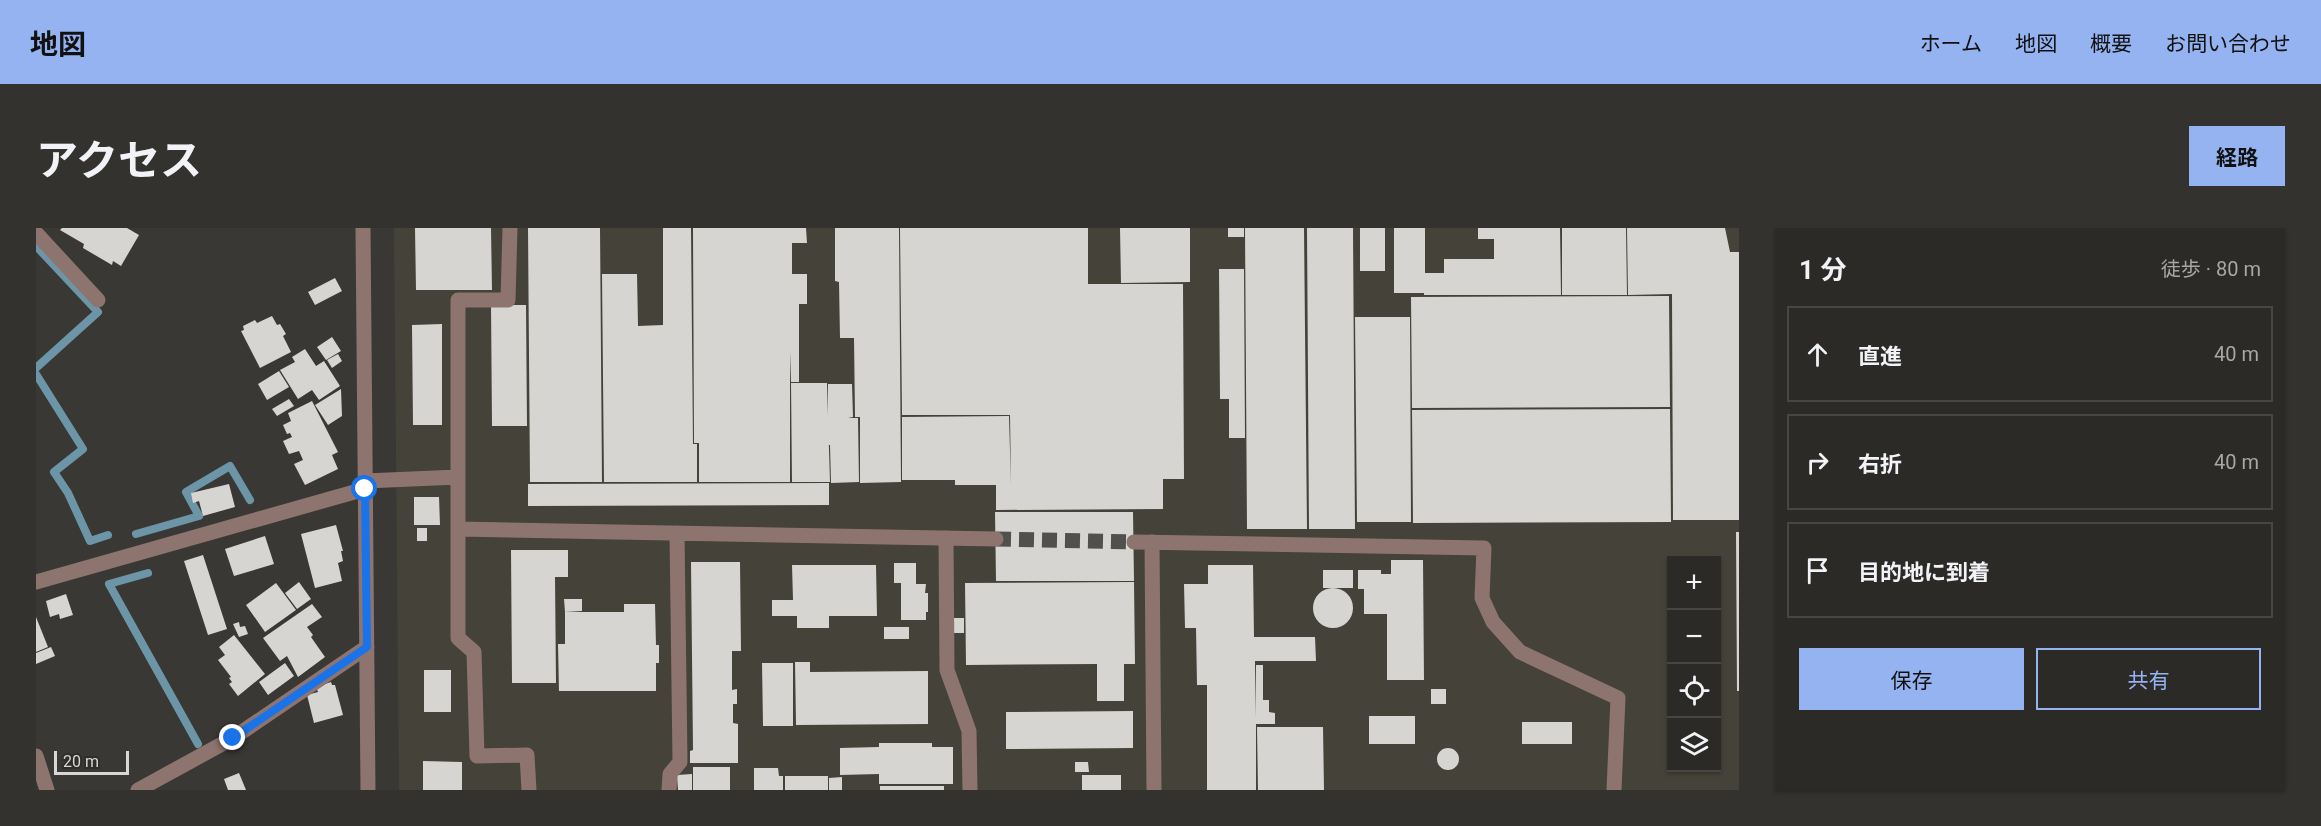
<!DOCTYPE html>
<html lang="ja">
<meta charset="utf-8">
<style>
:root{--surface:#2b2a27;--page:#33322f;--text:#f1f3f6;--muted:#a6a7a7;--line:#474644;--accent:#95b2f1}
body{margin:0;font-family:Roboto,"Noto Sans JP",sans-serif;background:var(--page);color:var(--text)}
.controls{position:absolute;right:18px;bottom:18px;display:grid;overflow:hidden;border-radius:0px;box-shadow:0 2px 4px #0004}
.controls button{width:54px;height:54px;display:grid;place-items:center;padding:0;border:0;border-bottom:2px solid var(--line);background:var(--surface);color:var(--text);font:30px sans-serif}
.scale{position:absolute;left:18px;bottom:15px;width:75px;box-sizing:border-box;padding-left:6px;border:3px solid #d7d7d5;border-top:0;font-size:16px;line-height:21px;white-space:nowrap;color:#d7d7d5;-webkit-text-stroke:4px #2f2e2a;paint-order:stroke}
.stop{position:absolute;width:18px;height:18px;margin:-14px;border:4px solid #1a73e8;border-radius:50%;background:#fff}
.stop.end{background:#1a73e8;border-color:#fff;box-shadow:0 2px 6px #0008}
.list{margin:0;padding:0;list-style:none}
h2{display:flex;justify-content:space-between;align-items:center;height:78px;margin:0;padding:0 24px;font-size:26px}
h2 small{font-size:20px;font-weight:400;color:var(--muted)}
.list li{display:grid;grid-template-columns:39px 1fr auto;gap:18px;align-items:center;box-sizing:border-box;height:96px;margin:0 12px 12px;padding:0 12px;border:2px solid var(--line);border-radius:0px}
.list b{display:block;font-size:22px;white-space:nowrap}
.list em{font-size:20px;font-style:normal;color:var(--muted)}
.actions{display:flex;gap:12px;padding:18px 24px}
.actions a{flex:1;padding:14px 0;border:2px solid var(--accent);border-radius:0px;text-align:center;font-size:21px;color:var(--accent)}
.actions .main{background:var(--accent);color:#111}
.icon{flex:none;width:33px;height:33px;fill:none;stroke:currentColor;stroke-width:2;stroke-linecap:round;stroke-linejoin:round}
.map{position:relative;flex:none;width:1703px;height:562px;overflow:hidden;border-radius:0px}
header{display:flex;align-items:center;gap:36px;box-sizing:border-box;height:84px;padding:0 30px;background:var(--accent);color:#111}
header strong{font-size:28px}
nav{display:flex;gap:33px;margin-inline-start:auto;font-size:21px}
.intro{display:flex;align-items:center;justify-content:space-between;box-sizing:border-box;height:144px;padding:0 36px}
h1{margin:0;font-size:42px}
.button{padding:15px 27px;border-radius:0px;background:var(--accent);color:#111;font-size:21px;font-weight:700}
main{display:flex;gap:36px;padding:0 36px}
aside{flex:1;background:var(--surface);border-radius:0px;box-shadow:0 2px 4px #0004}
.map>svg:first-child{display:block}
.built{fill:#454239;fill-rule:evenodd}
.lines{fill:none;stroke-linecap:round;stroke-linejoin:round}
.stream{stroke:#6c96a8;stroke-width:8}
.building{fill:#d7d5d1}
.minor-tunnel{stroke:#51504c;stroke-width:15;stroke-dasharray:15 8;stroke-linecap:butt}
.minor{stroke:#8e746f;stroke-width:15}
.route{stroke:#1a73e8;stroke-width:8}
</style>
<header>
<strong>地図</strong>
<nav><a>ホーム</a><a>地図</a><a>概要</a><a>お問い合わせ</a></nav>
</header>
<div class="intro"><h1>アクセス</h1><a class="button">経路</a></div>
<main>
<div class="map">
<svg width="1703" height="562" viewBox="0 0 1703 562">
<rect width="100%" height="100%" fill="#393834"/>
<path class="built" d="M358,0H1703V562H363ZM1636,332H1680V540H1636Z"/>
<g class="lines">
<path class="stream" d="M0,18L62,84L0,140
M0,146L47,221L18,244L32,265L54,313L72,307
M100,306L163,288L150,264L194,238L214,272
M112,345L73,356L162,516"/>
</g>
<path class="building" d="M26,0H91L103,7L85,38L77,33L76,37L47,20L48,16L24,2Z
M379,0H455L456,62H380Z
M492,0H564L566,254H494Z
M627,0H655L657,216H661V254H568L566,46H601L602,98L627,97Z
M657,0H770L771,15H756V46H771V76H763V154H755L754,124V254H663V215H658Z
M799,0H863L865,254L824,255V189H819L818,110H804L803,54L799,53Z
M864,0H1052V56H1147L1148,251H1127V281L960,282V257H919V252H866V189L973,188L975,257L974,187H866Z
M1084,0H1154V54L1085,55Z
M1192,0H1208V9H1192Z
M1209,0H1268L1271,301H1211Z
M1271,0H1317L1319,301H1273Z
M1324,0H1349V43H1324Z
M1358,0H1389V45H1408V31H1458V11H1442V0H1524L1525,67H1388V65H1358Z
M1526,0H1590L1591,67H1526Z
M1591,0H1689L1694,24H1703V292H1637L1636,66L1592,67Z
M1183,41H1208L1209,210H1193V171H1184Z
M299,50L306,63L279,77L272,64Z
M1633,68L1634,179L1376,180L1375,69Z
M455,77H490L491,198H456Z
M236,88L241,97L244,96L250,106L247,108L255,124L224,140L205,103L208,102L207,98L219,92L221,95Z
M1319,89H1374L1375,294H1321Z
M406,96V197H377L376,97Z
M296,109L305,123L290,132L281,119Z
M269,121L280,138L288,133L304,158L283,172L276,162L262,171L244,142L259,134L256,129Z
M302,126L306,133L296,140L291,132Z
M243,143L253,159L231,172L222,156Z
M755,155H791L794,254H756Z
M792,156H816L817,189L812,190H822L823,254L795,255L794,217H798H792Z
M305,161L306,188L292,197L279,177Z
M253,171L258,178L241,188L236,181Z
M276,173L302,224L296,227L302,241L269,257L258,236L267,232L263,223L253,226L247,213L256,209L254,205L251,206L247,197L255,193L252,185Z
M1634,181L1635,294L1377,295L1376,182Z
M793,255V277L492,278V256Z
M193,256L199,279L167,288L163,273L157,275L155,265Z
M378,269H403L404,297H378Z
M959,284H1097L1098,353H960Z
M300,297L307,323H305L307,333L302,335L306,353L279,360L265,306Z
M381,300H391V313H381Z
M1700,304H1703V463H1701Z
M229,308L238,336L198,348L189,321Z
M475,322H532V349H519L520,455H476Z
M167,327L191,401L172,407L148,333Z
M1355,332H1387L1388,452H1351V386H1328V361H1322V342H1345V346H1355Z
M655,334H704L705,423H696V462L701,461V476H697V495L702,496V535H654V523L657,522Z
M858,335H880V356H890L889,365H892V384H890V392H865V355H858Z
M756,337H840L841,388H793V400H761V388H736V372H757Z
M1172,337H1217L1218,409H1279L1280,433H1219V490L1220,437H1227V472H1233V484L1239,485V496H1220V562H1171V457H1161L1160,400H1149L1148,356H1172Z
M1287,342H1317V360H1287Z
M263,354L275,371L261,381L249,365Z
M1098,354L1099,436H1088V473H1061V436L930,437L929,355Z
M240,355L260,382L229,404L210,377Z
M1277 380a20 20 0 1 1 40 0a20 20 0 1 1-40 0Z
M30,366L37,387L24,391L23,386L14,389L10,373Z
M528,371H546V383L529,384Z
M276,376L286,389L271,399L277,407L275,409L289,429L262,449L251,428L244,433L227,410Z
M588,376H619L620,417H623V435H620V463H523L522,416H529V384H588Z
M0,389L12,419L0,424Z
M914,390H928V405H914Z
M203,394L204,399L209,398L212,406L203,409L197,396Z
M848,399H873V411H848Z
M198,407L229,446L202,468L193,456L196,454L193,450L195,449L182,432L189,427L183,419Z
M15,419L19,428L0,436V425Z
M759,434H774V444L892,443V496L760,497Z
M249,435L258,448L232,467L223,454Z
M726,435H757V498H727Z
M388,442H415V484H388Z
M295,454L296,457H299L307,487L278,495L271,467L282,464L280,459Z
M1395,461H1410V476H1395Z
M1097,483V520L970,521V484Z
M1333,488H1379V516H1333Z
M1486,494H1536V516H1486Z
M1221,499H1287L1288,562H1222Z
M843,515H896V519H917V556H843V546L804,547V520L843,519Z
M1401 531a11 11 0 1 1 22 0a11 11 0 1 1-22 0Z
M387,533L426,534V562H387Z
M1039,534H1052L1053,544H1039Z
M657,539H694V562H657Z
M718,540H742L743,548H747V562H718Z
M203,545L210,562H192L188,551Z
M656,546V562H642L641,547Z
M1046,547H1085V562H1046Z
M749,548H792V562H749Z
M806,549V562H793V550Z
M844,558H908V562H844Z"/>
<g class="lines">
<path class="minor-tunnel" d="M960,311L1098,314"/>
<path class="minor" d="M327,0L332,562
M474,0L472,72H422V301L960,311
M0,5L62,72
M329,253L422,249
M422,301V410L438,424L441,528L491,527L493,562
M910,310L911,442L933,503L934,562
M1098,314L1448,320L1446,370L1457,394L1484,424L1582,470L1578,562
M1116,314L1118,562
M0,354L329,261
M0,528L11,562
M102,562L197,510L331,419
M633,562L634,546L644,534L641,305"/>
</g>
<g class="lines">
<path class="route" d="M197,510L331,419L329,261"/>
</g>
</svg>
<div class="controls">
<button>+</button>
<button>−</button>
<button><svg class="icon" aria-label="locate" viewBox="0 0 24 24"><circle cx="12" cy="12" r="6"/><path d="M12 2v4M12 18v4M2 12h4M18 12h4"/></svg></button>
<button><svg class="icon" aria-label="layers" viewBox="0 0 24 24"><path d="M12 4l9 5-9 5-9-5zM3 14l9 5 9-5"/></svg></button>
</div>
<div class="scale">20 m</div>
<div class="stop" style="left:329px;top:261px"></div>
<div class="stop end" style="left:197px;top:510px"></div>
</div>
<aside>
<h2>1 分<small>徒歩 · 80 m</small></h2>
<ul class="list">
<li><svg class="icon" aria-label="ahead" viewBox="0 0 24 24"><path d="M12 20V5M6 11l6-6 6 6"/></svg><div><b>直進</b></div><em>40 m</em></li>
<li><svg class="icon" aria-label="right" viewBox="0 0 24 24"><path d="M7 20v-9h11M14 6l5 5-5 5"/></svg><div><b>右折</b></div><em>40 m</em></li>
<li><svg class="icon" aria-label="arrive" viewBox="0 0 24 24"><path d="M6 21V4h12l-3 4 3 4H6"/></svg><div><b>目的地に到着</b></div></li>
</ul>
<div class="actions"><a class="main">保存</a><a>共有</a></div>
</aside>
</main>
